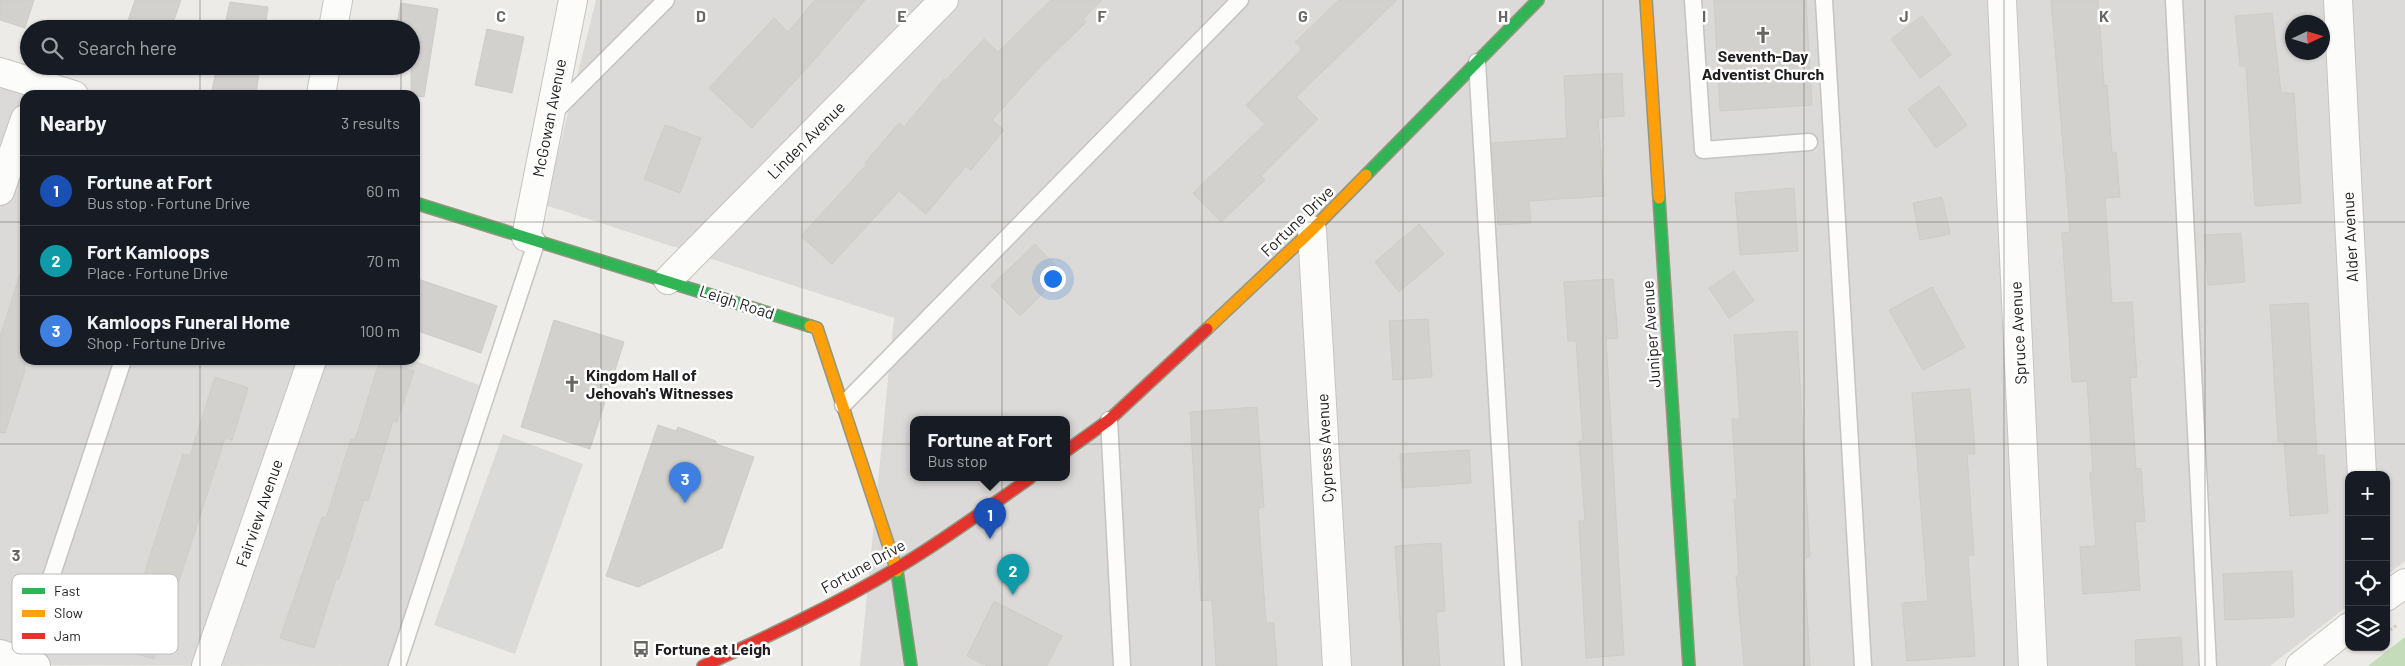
<!DOCTYPE html>
<meta charset="utf-8">
<style>
:root{--surface:#171b24;--page:#20242c;--text:#f1f3f6;--muted:#9ea1a6;--line:#363941;--accent:#d93025}
body{margin:0;font-family:Barlow,sans-serif;background:var(--page);color:var(--text)}
.controls{position:absolute;right:15px;bottom:15px;display:grid;overflow:hidden;border-radius:10px;box-shadow:0 1px 4px #0004}
.controls button{width:45px;height:45px;display:grid;place-items:center;padding:0;border:0;border-bottom:1px solid var(--line);background:var(--surface);color:var(--text);font:25px sans-serif}
.compass{position:absolute;left:2285px;top:15px;width:45px;height:45px;border-radius:50%;background:var(--surface);box-shadow:0 1px 4px #0004;rotate:86deg}
.you{position:absolute;left:1052px;top:278px;width:18px;height:18px;margin:-12px;border:4px solid #fff;border-radius:50%;background:#1a73e8;box-shadow:0 0 0 8px #1a73e833}
.badge{display:grid;place-items:center;width:32px;height:32px;border-radius:50%;background:var(--accent);color:#fff;font-size:16px;font-weight:700}
.pin{position:absolute;translate:-50% -41px;filter:drop-shadow(0 1px 2px #0008)}
.pin::after{content:'';position:absolute;top:26px;width:18px;height:15px;background:inherit;clip-path:polygon(0 0,100% 0,50% 100%)}
.popup{position:absolute;left:910px;top:416px;width:160px;height:65px;box-sizing:border-box;display:grid;place-content:center;border-radius:10px;background:var(--surface);filter:drop-shadow(0 1px 4px #0005);font-size:16px;white-space:nowrap;color:var(--muted)}
.popup b{font-size:19px;color:var(--text)}
.popup::after{content:'';position:absolute;left:50%;top:100%;margin-left:-10px;border:10px solid transparent;border-top-color:var(--surface)}
.list{margin:0;padding:0;list-style:none}
h2{display:flex;justify-content:space-between;align-items:center;height:65px;margin:0;padding:0 20px;font-size:21px}
h2 small{font-size:16px;font-weight:400;color:var(--muted)}
.list li{display:grid;grid-template-columns:32px 1fr auto;gap:15px;align-items:center;box-sizing:border-box;height:70px;padding:0 20px;border-top:1px solid var(--line)}
.list b{display:block;font-size:19px;white-space:nowrap}
.list p{margin:0;font-size:16px;white-space:nowrap;color:var(--muted)}
.list em{font-size:16px;font-style:normal;color:var(--muted)}
.icon{flex:none;width:28px;height:28px;fill:none;stroke:currentColor;stroke-width:2;stroke-linecap:round;stroke-linejoin:round}
.map{position:relative;flex:none;width:2405px;height:666px;overflow:hidden}
.search{position:absolute;background:var(--surface);box-shadow:0 1px 4px #0004;left:20px;top:20px;width:400px;height:55px;display:flex;align-items:center;gap:12px;box-sizing:border-box;padding:0 18px;border-radius:28px;color:var(--muted);font-size:19px}
.panel{position:absolute;background:var(--surface);box-shadow:0 1px 4px #0004;left:20px;top:90px;width:400px;height:275px;border-radius:15px}
.map>svg:first-child{display:block}
.residential{fill:#dbdad8;fill-rule:evenodd}
.religious{fill:#dadad8}
.forest{fill:#c5dcbb}
.building{fill:#d3d1ce;stroke:#cfccc8}
.lines{fill:none;stroke-linecap:round;stroke-linejoin:round}
.lane-casing{stroke:#c5c4c3;stroke-width:19}
.street-casing{stroke:#c5c4c3;stroke-width:30}
.fast-casing{stroke:#93967e;stroke-width:14}
.slow-casing{stroke:#93967e;stroke-width:14}
.jam-casing{stroke:#93967e;stroke-width:14}
.path{stroke:#d7c9c6;stroke-width:3;stroke-dasharray:2.5 2.5;stroke-linecap:butt}
.lane{stroke:#fcfcfb;stroke-width:16}
.street{stroke:#fcfcfb;stroke-width:28}
.fast{stroke:#30b455;stroke-width:11}
.slow{stroke:#ff9f0a;stroke-width:11}
.jam{stroke:#e5322d;stroke-width:11}
.grid{fill:none;stroke:#666664;stroke-width:1;stroke-opacity:0.55}
.labels{text-anchor:middle;stroke-width:5;stroke-linejoin:round;paint-order:stroke}
.poi-label{font-size:16px;font-weight:bold;fill:#1e1e1e;stroke:#fff;text-anchor:start}
.street-label{font-size:16px;fill:#1e1e1e;stroke:#fff}
.key{fill:#fff;stroke:#bcbcbc;stroke-width:1}
.key-label{font-size:14px;fill:#1e1e1e}
.grid-label{font-size:16px;text-anchor:middle;font-weight:bold;fill:#666664;stroke:#fff;stroke-width:5;stroke-linejoin:round;paint-order:stroke}
</style>
<div class="map">
<svg width="2405" height="666" viewBox="0 0 2405 666">
<rect width="100%" height="100%" fill="#ecebe7"/>
<path class="residential" d="M596,0H2405V561L2386,576V475H2349V605L2270,666H860L894,318L545,205ZM2292,22H2322V52H2292ZM914,420H1066V478H914Z
M0,86L30,95H25V360H413L479,385L390,666L0,665Z"/>
<path class="religious" d="M1679,0H1708L1716,122L1818,115L1820,169L1692,177Z
M503,434L583,464L515,654L434,625Z"/>
<path class="forest" d="M2405,637V666H2368Z"/>
<path class="building" d="M0,0H34L25,28L0,20Z
M135,0H181L171,29H125Z
M815,0H865L816,58L752,128L709,88L774,18L788,32Z
M1051,0H1102L1083,19L1086,22L1040,67L992,120L1004,130L971,170L966,166L926,214L899,191L832,264L801,236L867,164L865,163L899,123L904,127L944,79L945,81L984,39L998,52Z
M1339,0H1397L1296,97L1318,119L1261,176L1265,180L1221,222L1193,193L1265,124L1246,105L1302,49L1295,42Z
M1714,0H1806L1812,105L1720,111Z
M2051,0H2098L2104,86L2107,85L2112,153L2116,152L2120,197L2105,198L2112,303L2132,302L2137,377L2130,378L2136,469L2141,468L2145,521L2135,522L2140,590L2083,594L2080,547L2096,546L2090,472H2093L2087,381L2072,382L2062,233L2070,232Z
M230,2L268,7L265,29H224Z
M401,3L438,9L424,97L411,95V29H396Z
M2272,13L2281,93H2294L2301,203L2255,206L2246,66H2240L2235,16Z
M1922,16L1951,55L1920,78L1891,39Z
M487,29L524,37L512,93L475,85Z
M217,66H260L256,95H211Z
M1622,73L1624,116L1598,118L1604,196L1529,201L1531,223L1498,225L1492,143L1567,138L1564,76Z
M1939,86L1967,125L1936,148L1908,109Z
M665,125L701,138L680,193L644,179Z
M1794,188L1798,251L1740,255L1735,193Z
M1942,197L1950,234L1920,240L1913,203Z
M1419,224L1444,254L1399,292L1375,262Z
M2241,233L2245,282L2208,285L2204,235Z
M1035,244L1063,273L1020,316L991,286Z
M1734,271L1754,301L1729,318L1709,288Z
M20,274L25,275V370L5,433L0,432V337Z
M415,278L497,306L481,353L415,330Z
M1613,279L1618,338L1606,339L1624,655L1586,658L1579,521H1585L1579,441H1583L1576,341H1568L1564,282Z
M1932,287L1965,347L1923,370L1889,310Z
M2308,303L2317,456L2324,455L2328,513L2290,516L2284,442H2278L2270,305Z
M1428,319L1432,377L1393,380L1389,321Z
M554,320L624,342L590,449L521,427Z
M1797,331L1810,557L1804,558L1810,666H1744L1736,576H1739L1734,499H1737L1732,419H1740L1734,335Z
M380,360L414,371L397,422L393,421L368,501L364,500L339,579H336L314,648L280,638L322,517L326,518L351,439L355,440Z
M215,377L248,388L232,440L225,438L154,659L120,649L183,454L190,456Z
M1970,389L1975,454H1967L1974,555H1968L1975,656L1907,661L1902,603L1928,601L1912,393Z
M1257,407L1264,507L1258,508L1266,623H1274L1277,666H1216L1212,600L1201,601L1190,412Z
M658,425L676,431L678,427L716,441V444L754,457L722,548L638,587L606,576Z
M1469,450L1471,483L1402,488L1400,454Z
M1441,543L1445,611L1436,612L1440,666H1403L1395,546Z
M2292,571L2294,617L2225,620L2223,574Z
M994,601L1062,636L1047,666H987L967,656Z
M2181,637L2183,666H2136L2135,640Z"/>
<g class="lines">
<g class="lane-casing">
<path id="lane" d="M1693,0L1703,150L1809,142
M1824,0L1863,666
M2174,0L2208,666
M1477,62L1513,666
M551,115L666,0
M843,405L1240,0
M1109,420L1122,666
M23,662L123,360
M397,666L537,240"/>
</g>
<g class="street-casing">
<path id="street" d="M2002,0L2033,666
M2338,0L2362,475
M333,29L338,0
M0,72L74,95
M321,95L326,66
M0,191L25,119
M1312,230L1337,666
M526,237L573,0
M668,280L944,0
M2386,597L2405,583
M0,654L36,666
M206,666L312,360
M2300,666L2349,627"/>
</g>
<g class="fast-casing">
<path id="fast" d="M1366,175L1538,0
M1659,198L1689,666
M415,203L810,326
M897,571L911,666"/>
</g>
<g class="slow-casing">
<path id="slow" d="M1646,0L1659,198
M810,326L817,328L897,571
M1207,329L1312,230L1366,175"/>
</g>
<g class="jam-casing">
<path id="jam" d="M1066,451L1109,420L1207,329
M703,666C769,636 835,605 897,568C943,541 986,509 1030,478"/>
</g>
<path class="path" d="M2386,633L2397,625"/>
<use href="#lane" class="lane"/>
<use href="#street" class="street"/>
<use href="#fast" class="fast"/>
<use href="#slow" class="slow"/>
<use href="#jam" class="jam"/>
</g>
<path class="grid" d="M200,0V29M401,0V29M601,0V666M802,0V666M1002,0V666M1202,0V666M1403,0V666M1603,0V666M1804,0V666M2004,0V666M2205,0V666M200,66V95M401,66V95M0,222H25M415,222H2405M200,360V666M401,360V666M0,444H2405"/>
<defs>
<g id="church-bare" transform="scale(1.35)"><path d="M-1.2-6h2.4v3.5h3.3v2.4h-3.3V6h-2.4V-.1h-3.3v-2.4h3.3Z" fill="#666664" stroke="#fff" stroke-width="2.5" paint-order="stroke"/></g>
<g id="bus-bare" transform="scale(1.35)"><path d="M-5-6H5V4H4V6H2V4H-2V6H-4V4H-5ZM-3.5-4V0h7V-4ZM-3.5 1.2v1.5H-2V1.2ZM2 1.2v1.5H3.5V1.2Z" fill="#666664" stroke="#fff" stroke-width="2.5" paint-order="stroke"/></g>
</defs>
<g fill-rule="evenodd">
<use href="#church-bare" x="1763" y="35"/>
<use href="#church-bare" x="572" y="384"/>
<use href="#bus-bare" x="641" y="649"/>
</g>
<g class="labels">
<g class="poi-label">
<text x="1763" y="62" text-anchor="middle">Seventh-Day<tspan x="1763" dy="18">Adventist Church</tspan></text>
<text x="586" y="381">Kingdom Hall of<tspan x="586" dy="18">Jehovah's Witnesses</tspan></text>
<text x="655" y="655">Fortune at Leigh</text>
</g>
<g class="street-label">
<text transform="translate(549 118) rotate(-79)" y="6">McGowan Avenue</text>
<text transform="translate(806 140) rotate(-45)" y="6">Linden Avenue</text>
<text transform="translate(1297 221) rotate(-44)" y="6">Fortune Drive</text>
<text transform="translate(2350 237) rotate(-93)" y="6">Alder Avenue</text>
<text transform="translate(737 302) rotate(18)" y="6">Leigh Road</text>
<text transform="translate(2018 333) rotate(-93)" y="6">Spruce Avenue</text>
<text transform="translate(1651 334) rotate(-94)" y="6">Juniper Avenue</text>
<text transform="translate(1325 448) rotate(-93)" y="6">Cypress Avenue</text>
<text transform="translate(259 513) rotate(-71)" y="6">Fairview Avenue</text>
<text transform="translate(863 566) rotate(-29)" y="6">Fortune Drive</text>
</g>
</g>
<rect x="12" y="574" width="166" height="80" rx="8" class="key"/>
<rect x="22" y="588" width="23" height="6" fill="#30b455"/>
<rect x="22" y="610" width="23" height="7" fill="#ff9f0a"/>
<rect x="22" y="633" width="23" height="6" fill="#e5322d"/>
<g class="key-label">
<text x="54" y="596">Fast</text>
<text x="54" y="618">Slow</text>
<text x="54" y="641">Jam</text>
</g>
<g class="grid-label">
<text x="501" y="22">C</text>
<text x="701" y="22">D</text>
<text x="902" y="22">E</text>
<text x="1102" y="22">F</text>
<text x="1303" y="22">G</text>
<text x="1503" y="22">H</text>
<text x="1704" y="22">I</text>
<text x="1904" y="22">J</text>
<text x="2104" y="22">K</text>
<text x="16" y="561">3</text>
</g>
</svg>
<div class="controls">
<button>+</button>
<button>−</button>
<button><svg class="icon" aria-label="locate" viewBox="0 0 24 24"><circle cx="12" cy="12" r="6"/><path d="M12 2v4M12 18v4M2 12h4M18 12h4"/></svg></button>
<button><svg class="icon" aria-label="layers" viewBox="0 0 24 24"><path d="M12 4l9 5-9 5-9-5zM3 14l9 5 9-5"/></svg></button>
</div>
<svg class="compass" viewBox="-18 -18 36 36"><path d="M0-13l5 13h-10z" fill="#e53935"/><path d="M0 13l5-13h-10z" fill="#9ea1a6"/></svg>
<div class="you"></div>
<div class="pin badge" style="left:990px;top:539px;background:#1a4fb4">1</div>
<div class="popup"><b>Fortune at Fort</b>Bus stop</div>
<div class="pin badge" style="left:1013px;top:595px;background:#0f9aa8">2</div>
<div class="pin badge" style="left:685px;top:503px;background:#3f7fe0">3</div>
<div class="search"><svg class="icon" aria-label="search" viewBox="0 0 24 24"><circle cx="10" cy="10" r="6"/><path d="M15 15l6 6"/></svg>Search here</div>
<section class="panel">
<h2>Nearby<small>3 results</small></h2>
<ul class="list">
<li><span class="badge" style="background:#1a4fb4">1</span><div><b>Fortune at Fort</b><p>Bus stop · Fortune Drive</p></div><em>60 m</em></li>
<li><span class="badge" style="background:#0f9aa8">2</span><div><b>Fort Kamloops</b><p>Place · Fortune Drive</p></div><em>70 m</em></li>
<li><span class="badge" style="background:#3f7fe0">3</span><div><b>Kamloops Funeral Home</b><p>Shop · Fortune Drive</p></div><em>100 m</em></li>
</ul>
</section>
</div>
